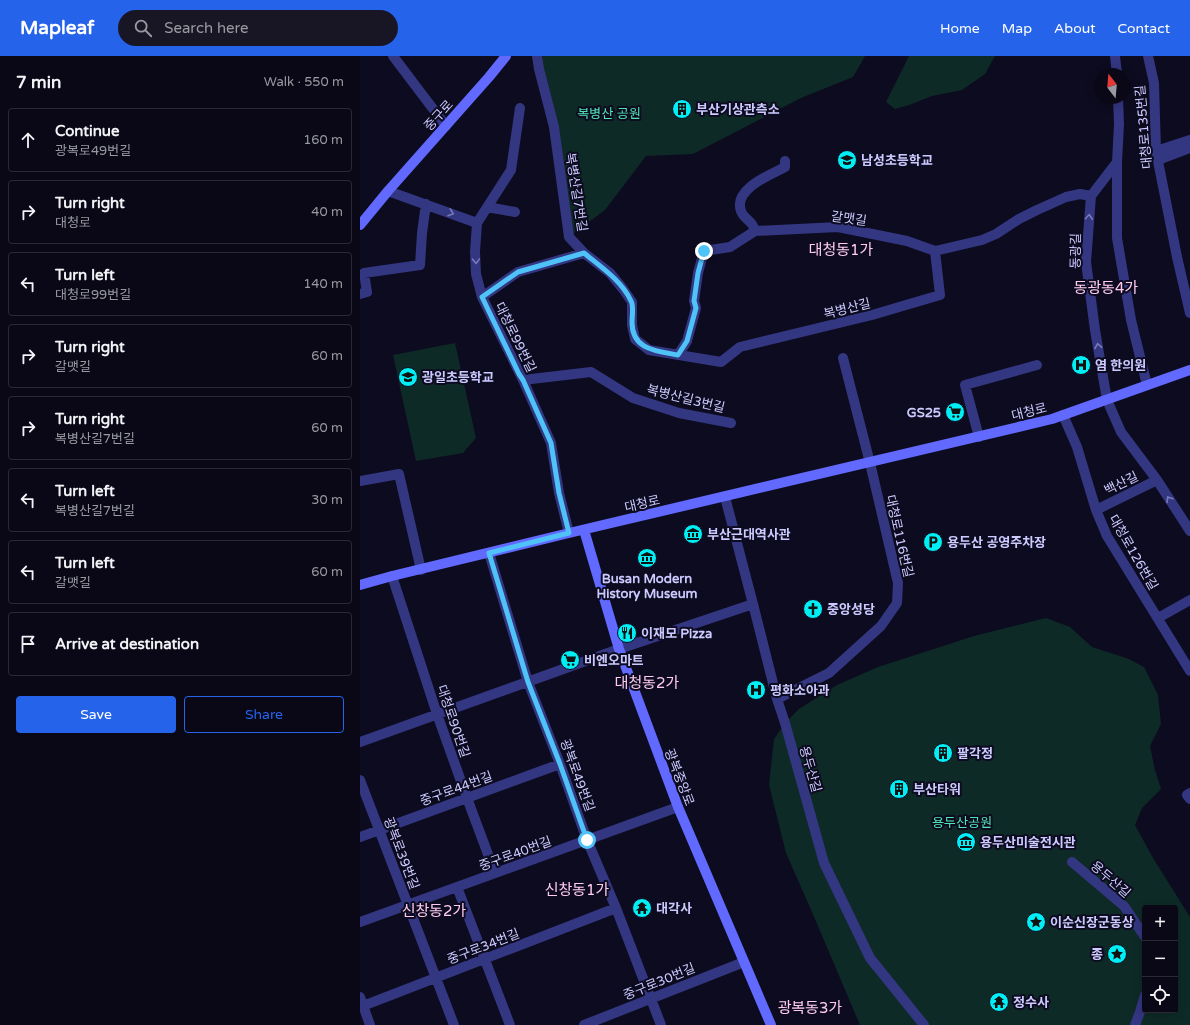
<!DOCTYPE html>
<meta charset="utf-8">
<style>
:root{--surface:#0a0817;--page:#181624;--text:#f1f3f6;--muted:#999aa1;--line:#2a2936;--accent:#2563eb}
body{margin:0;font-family:"Varela Round","Noto Sans KR",sans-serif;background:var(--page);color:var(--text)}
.controls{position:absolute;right:12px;bottom:12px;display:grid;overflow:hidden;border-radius:4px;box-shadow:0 2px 10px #0003}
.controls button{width:36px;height:36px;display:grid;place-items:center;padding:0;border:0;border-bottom:1px solid var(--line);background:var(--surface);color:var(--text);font:20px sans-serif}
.compass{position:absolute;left:734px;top:12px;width:36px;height:36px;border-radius:50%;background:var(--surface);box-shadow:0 2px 10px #0003;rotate:344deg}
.stop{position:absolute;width:12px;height:12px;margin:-9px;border:3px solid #4fc3f7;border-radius:50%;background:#fff}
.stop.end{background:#4fc3f7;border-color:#fff;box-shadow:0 1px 4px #0008}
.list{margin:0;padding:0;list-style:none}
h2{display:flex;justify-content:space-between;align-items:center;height:52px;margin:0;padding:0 16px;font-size:17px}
h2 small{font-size:13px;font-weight:400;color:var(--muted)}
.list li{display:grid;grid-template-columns:26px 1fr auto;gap:12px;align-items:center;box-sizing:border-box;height:64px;margin:0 8px 8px;padding:0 8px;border:1px solid var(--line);border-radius:4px}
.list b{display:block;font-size:15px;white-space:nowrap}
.list p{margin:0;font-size:13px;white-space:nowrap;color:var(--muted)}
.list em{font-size:13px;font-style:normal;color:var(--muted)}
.actions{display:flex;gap:8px;padding:12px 16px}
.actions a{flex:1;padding:9px 0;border:1px solid var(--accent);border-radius:4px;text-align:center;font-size:14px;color:var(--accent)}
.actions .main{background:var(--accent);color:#fff}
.icon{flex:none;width:22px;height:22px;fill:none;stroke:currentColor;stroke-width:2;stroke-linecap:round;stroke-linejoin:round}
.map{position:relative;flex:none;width:830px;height:969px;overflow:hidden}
header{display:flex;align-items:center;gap:24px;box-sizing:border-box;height:56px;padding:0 20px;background:var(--accent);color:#fff}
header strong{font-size:19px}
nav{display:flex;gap:22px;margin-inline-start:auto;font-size:14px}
.search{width:280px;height:36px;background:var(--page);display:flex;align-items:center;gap:10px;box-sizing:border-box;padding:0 14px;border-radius:22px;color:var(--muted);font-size:15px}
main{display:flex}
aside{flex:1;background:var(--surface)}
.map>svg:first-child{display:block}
.green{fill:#0e2a27;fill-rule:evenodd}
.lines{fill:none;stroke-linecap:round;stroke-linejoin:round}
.street{stroke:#333681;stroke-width:10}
.secondary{stroke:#6169ff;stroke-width:10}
.oneway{stroke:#7879ba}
.route{stroke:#4fc3f7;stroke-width:5}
.labels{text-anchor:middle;stroke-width:4;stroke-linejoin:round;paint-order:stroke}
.poi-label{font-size:13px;font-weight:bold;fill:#cccaff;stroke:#0d0b1f;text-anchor:start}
.park-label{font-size:13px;fill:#50e5b4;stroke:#0d0b1f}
.street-label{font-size:13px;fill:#cccaff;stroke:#0d0b1f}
.quarter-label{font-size:15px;fill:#ffccf0;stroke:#0d0b1f}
</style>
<header>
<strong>Mapleaf</strong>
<div class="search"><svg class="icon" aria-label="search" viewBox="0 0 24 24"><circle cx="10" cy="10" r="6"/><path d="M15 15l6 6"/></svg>Search here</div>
<nav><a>Home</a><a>Map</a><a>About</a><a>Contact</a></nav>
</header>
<main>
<aside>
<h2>7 min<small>Walk · 550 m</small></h2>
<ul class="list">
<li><svg class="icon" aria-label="ahead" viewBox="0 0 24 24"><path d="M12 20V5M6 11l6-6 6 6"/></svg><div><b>Continue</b><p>광복로49번길</p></div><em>160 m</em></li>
<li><svg class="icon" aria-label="right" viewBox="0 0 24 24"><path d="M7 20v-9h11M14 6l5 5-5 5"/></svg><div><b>Turn right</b><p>대청로</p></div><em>40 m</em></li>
<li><svg class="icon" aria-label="left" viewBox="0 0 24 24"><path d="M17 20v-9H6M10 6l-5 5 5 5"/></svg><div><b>Turn left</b><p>대청로99번길</p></div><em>140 m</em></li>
<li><svg class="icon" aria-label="right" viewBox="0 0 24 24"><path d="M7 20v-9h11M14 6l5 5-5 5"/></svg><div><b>Turn right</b><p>갈맷길</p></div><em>60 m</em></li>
<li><svg class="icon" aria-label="right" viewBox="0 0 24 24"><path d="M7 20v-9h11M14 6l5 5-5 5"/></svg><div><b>Turn right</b><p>복병산길7번길</p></div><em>60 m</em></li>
<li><svg class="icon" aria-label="left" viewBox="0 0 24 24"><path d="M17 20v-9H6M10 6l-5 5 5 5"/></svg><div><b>Turn left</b><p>복병산길7번길</p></div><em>30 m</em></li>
<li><svg class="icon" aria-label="left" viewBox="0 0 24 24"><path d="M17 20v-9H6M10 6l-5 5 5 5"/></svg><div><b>Turn left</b><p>갈맷길</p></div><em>60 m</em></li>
<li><svg class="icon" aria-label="arrive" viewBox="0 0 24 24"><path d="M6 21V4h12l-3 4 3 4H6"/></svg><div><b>Arrive at destination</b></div></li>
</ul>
<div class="actions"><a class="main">Save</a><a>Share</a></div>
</aside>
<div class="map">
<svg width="830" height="969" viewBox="0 0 830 969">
<rect width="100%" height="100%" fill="#0d0b1f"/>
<path class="green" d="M183,0H505L493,21L441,42L333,98L286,100L245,154L209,181L179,13Z
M549,0H635L625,18L602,34L572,40L549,49L535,53L526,46Z
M95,287L116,382L103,397L56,405L33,299Z
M686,562L710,571L732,591L769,603L784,611L798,639L801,668L790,690L795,714L801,733L782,752L775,769L793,802L830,861V969H500L452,856L426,797L409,729L414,683L425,667L439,653L477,629L518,611L614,580ZM785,852H815V954H785Z"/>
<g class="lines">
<path class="street" d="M33,0L86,70
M177,0L179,13L194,71L209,181L224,197L250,217L263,233L272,246V269L275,283L289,294L361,306L380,291L512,259L580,239L575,195
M755,0L757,18
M788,0L794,27L796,95L817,201L830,257
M758,42L759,68L757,106L731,140L726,206L735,274L747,344L761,376L797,424L830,475
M160,52L151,114L117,167L115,196L116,218L122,241L163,324L191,387L199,437L209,477
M796,95L830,84
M798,104L830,92
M757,106V182L771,264L787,329
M28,135L117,167
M127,151L155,156
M395,175C394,172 393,169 391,167C388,163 382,160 381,155C373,133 410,119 425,111V105
M0,238L7,236L4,217L60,209L62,177L66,148
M122,241L158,216L224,197
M318,299L327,285L336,252L334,245L338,217L344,195L370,191L395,175L478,171L547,185L575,195L622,184L636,178L659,163L677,154L706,141L720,138L731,140
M163,324L231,316L273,342L319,357L371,367
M703,359L717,391L736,454L747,480L830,615
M619,381L605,329L677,309
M0,425L39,418L61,514
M365,441L393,548L417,643L425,667L464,807L510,902L564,969
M736,454L797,424
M129,497L168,626L200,708L227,784L256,852L301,969
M32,520L77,658L107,742L135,817
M798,562L830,544
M417,643L469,617L521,570L537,547L538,527L510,407L483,302
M0,686L259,593L393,548
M0,724L94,969
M830,737L827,739L830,743
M0,781L200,708
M712,806L764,850L785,881
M97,831L150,969
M0,866L318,751
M0,941L10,969
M0,951L256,852
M224,969L384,906
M775,969L780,956L785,939"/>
<path class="secondary" d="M0,169L28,135L129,21L146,0
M224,474L259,593L318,751L411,969
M0,529L32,520L209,477L692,363L830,314"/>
</g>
<defs><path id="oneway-chevron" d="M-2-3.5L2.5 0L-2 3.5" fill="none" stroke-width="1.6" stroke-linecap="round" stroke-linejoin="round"/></defs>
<g class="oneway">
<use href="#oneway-chevron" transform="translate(91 157) rotate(19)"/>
<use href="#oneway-chevron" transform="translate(729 161) rotate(-86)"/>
<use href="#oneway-chevron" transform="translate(116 205) rotate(88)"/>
<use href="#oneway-chevron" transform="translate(738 290) rotate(-100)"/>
<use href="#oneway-chevron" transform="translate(809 443) rotate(-122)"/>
</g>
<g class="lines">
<path class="route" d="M227,784L200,708L168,626L129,497L209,477L199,437L191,387L163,324L159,318L122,241L158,216L224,197C241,211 262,225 271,245C274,250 272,260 272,266C272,294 296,295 318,299L327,285L336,252L334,245L338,217L344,195"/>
</g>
<defs>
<g id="building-disc" transform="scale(1)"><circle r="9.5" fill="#00eff5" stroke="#0d0b1f"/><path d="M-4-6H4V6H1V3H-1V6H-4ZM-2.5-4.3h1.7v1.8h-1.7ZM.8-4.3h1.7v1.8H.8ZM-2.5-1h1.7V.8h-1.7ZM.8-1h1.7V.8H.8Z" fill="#111"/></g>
<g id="school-disc" transform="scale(1)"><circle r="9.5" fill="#00eff5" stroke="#0d0b1f"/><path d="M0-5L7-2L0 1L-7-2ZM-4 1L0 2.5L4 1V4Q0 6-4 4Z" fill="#111"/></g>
<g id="hospital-disc" transform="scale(1)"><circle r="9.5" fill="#00eff5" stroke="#0d0b1f"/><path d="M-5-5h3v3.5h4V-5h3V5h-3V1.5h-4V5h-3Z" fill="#111"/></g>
<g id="supermarket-disc" transform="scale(1)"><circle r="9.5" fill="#00eff5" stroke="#0d0b1f"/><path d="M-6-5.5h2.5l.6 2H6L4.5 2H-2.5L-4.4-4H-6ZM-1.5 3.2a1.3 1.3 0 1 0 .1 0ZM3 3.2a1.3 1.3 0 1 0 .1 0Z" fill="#111"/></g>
<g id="museum-disc" transform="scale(1)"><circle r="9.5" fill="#00eff5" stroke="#0d0b1f"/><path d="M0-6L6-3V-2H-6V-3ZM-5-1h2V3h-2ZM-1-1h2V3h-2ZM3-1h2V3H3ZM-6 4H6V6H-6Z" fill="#111"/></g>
<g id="parking-disc" transform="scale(1)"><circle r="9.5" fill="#00eff5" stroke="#0d0b1f"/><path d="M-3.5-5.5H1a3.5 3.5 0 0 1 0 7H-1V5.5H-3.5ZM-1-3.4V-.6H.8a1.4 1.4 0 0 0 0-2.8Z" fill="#111"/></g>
<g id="church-disc" transform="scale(1)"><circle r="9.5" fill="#00eff5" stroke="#0d0b1f"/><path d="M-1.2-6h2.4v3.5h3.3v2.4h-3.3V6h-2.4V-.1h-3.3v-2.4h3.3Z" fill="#111"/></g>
<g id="restaurant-disc" transform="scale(1)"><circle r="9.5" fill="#00eff5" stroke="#0d0b1f"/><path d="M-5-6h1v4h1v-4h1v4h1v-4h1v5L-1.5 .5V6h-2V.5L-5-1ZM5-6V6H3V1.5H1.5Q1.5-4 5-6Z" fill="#111"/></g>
<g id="temple-disc" transform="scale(1)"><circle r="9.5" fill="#00eff5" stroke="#0d0b1f"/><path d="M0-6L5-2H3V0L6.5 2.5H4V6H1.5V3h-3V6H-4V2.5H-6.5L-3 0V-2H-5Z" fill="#111"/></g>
<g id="sight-disc" transform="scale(1)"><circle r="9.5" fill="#00eff5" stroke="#0d0b1f"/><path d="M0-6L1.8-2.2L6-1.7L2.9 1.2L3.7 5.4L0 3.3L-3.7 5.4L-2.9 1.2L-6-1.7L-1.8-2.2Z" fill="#111"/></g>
</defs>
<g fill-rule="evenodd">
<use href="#building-disc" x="322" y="53"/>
<use href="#school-disc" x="487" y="104"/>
<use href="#hospital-disc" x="721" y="309"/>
<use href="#school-disc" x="48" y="321"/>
<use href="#supermarket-disc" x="595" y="356"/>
<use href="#museum-disc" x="333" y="478"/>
<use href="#parking-disc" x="573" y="486"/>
<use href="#museum-disc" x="287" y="502"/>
<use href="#church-disc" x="453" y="553"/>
<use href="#restaurant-disc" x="267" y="577"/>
<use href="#supermarket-disc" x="210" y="604"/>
<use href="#hospital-disc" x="396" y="634"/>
<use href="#building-disc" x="583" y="697"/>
<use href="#building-disc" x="539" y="733"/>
<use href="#museum-disc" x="606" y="786"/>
<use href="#temple-disc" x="282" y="852"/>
<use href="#sight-disc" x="676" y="866"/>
<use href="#sight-disc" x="757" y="898"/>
<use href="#temple-disc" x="639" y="946"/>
</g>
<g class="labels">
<g class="poi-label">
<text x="336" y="58">부산기상관측소</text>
<text x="501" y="109">남성초등학교</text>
<text x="735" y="314">염 한의원</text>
<text x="62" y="326">광일초등학교</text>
<text x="581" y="361" text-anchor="end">GS25</text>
<text x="347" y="483">부산근대역사관</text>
<text x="587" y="491">용두산 공영주차장</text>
<text x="287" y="527" text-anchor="middle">Busan Modern<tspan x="287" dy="15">History Museum</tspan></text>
<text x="467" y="558">중앙성당</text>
<text x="281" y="582">이재모 Pizza</text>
<text x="224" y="609">비엔오마트</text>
<text x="410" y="639">평화소아과</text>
<text x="597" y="702">팔각정</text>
<text x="553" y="738">부산타워</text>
<text x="620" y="791">용두산미술전시관</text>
<text x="296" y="857">대각사</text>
<text x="690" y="871">이순신장군동상</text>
<text x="743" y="903" text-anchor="end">종</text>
<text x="653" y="951">정수사</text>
</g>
<g class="park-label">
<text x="249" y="62">복병산 공원</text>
<text x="602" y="771">용두산공원</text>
</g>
<g class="street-label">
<text transform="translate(78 59) rotate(-48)" y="5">중구로</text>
<text transform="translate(783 71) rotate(-95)" y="5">대청로135번길</text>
<text transform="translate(217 136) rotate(81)" y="5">복병산길7번길</text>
<text transform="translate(489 162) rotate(8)" y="5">갈맷길</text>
<text transform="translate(715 195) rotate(-89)" y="5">동광길</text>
<text transform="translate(487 252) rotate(-14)" y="5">복병산길</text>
<text transform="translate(156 281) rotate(64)" y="5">대청로99번길</text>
<text transform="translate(326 342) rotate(14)" y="5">복병산길3번길</text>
<text transform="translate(669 355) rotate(-14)" y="5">대청로</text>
<text transform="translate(761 427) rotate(-26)" y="5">백산길</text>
<text transform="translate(282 447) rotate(-13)" y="5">대청로</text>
<text transform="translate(540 480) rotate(77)" y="5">대청로116번길</text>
<text transform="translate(774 496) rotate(60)" y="5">대청로126번길</text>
<text transform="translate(94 665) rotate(71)" y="5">대청로90번길</text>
<text transform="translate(451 713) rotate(74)" y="5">용두산길</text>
<text transform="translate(218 719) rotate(70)" y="5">광복로49번길</text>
<text transform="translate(320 721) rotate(69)" y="5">광복중앙로</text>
<text transform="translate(96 732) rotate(-20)" y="5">중구로44번길</text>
<text transform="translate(42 797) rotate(69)" y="5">광복로39번길</text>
<text transform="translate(155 797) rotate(-20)" y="5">중구로40번길</text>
<text transform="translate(751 823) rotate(41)" y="5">용두산길</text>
<text transform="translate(123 890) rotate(-21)" y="5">중구로34번길</text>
<text transform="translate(299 925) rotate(-22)" y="5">중구로30번길</text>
</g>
<g class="quarter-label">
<text x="481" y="199">대청동1가</text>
<text x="746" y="237">동광동4가</text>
<text x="287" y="632">대청동2가</text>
<text x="217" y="839">신창동1가</text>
<text x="74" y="860">신창동2가</text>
<text x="450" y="957">광복동3가</text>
</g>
</g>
</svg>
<div class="controls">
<button>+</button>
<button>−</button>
<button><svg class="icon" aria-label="locate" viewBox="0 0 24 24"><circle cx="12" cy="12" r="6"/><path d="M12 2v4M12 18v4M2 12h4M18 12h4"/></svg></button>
</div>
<svg class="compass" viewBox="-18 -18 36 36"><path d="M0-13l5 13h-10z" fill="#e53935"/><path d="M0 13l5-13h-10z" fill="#999aa1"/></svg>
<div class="stop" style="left:227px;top:784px"></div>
<div class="stop end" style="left:344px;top:195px"></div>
</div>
</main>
